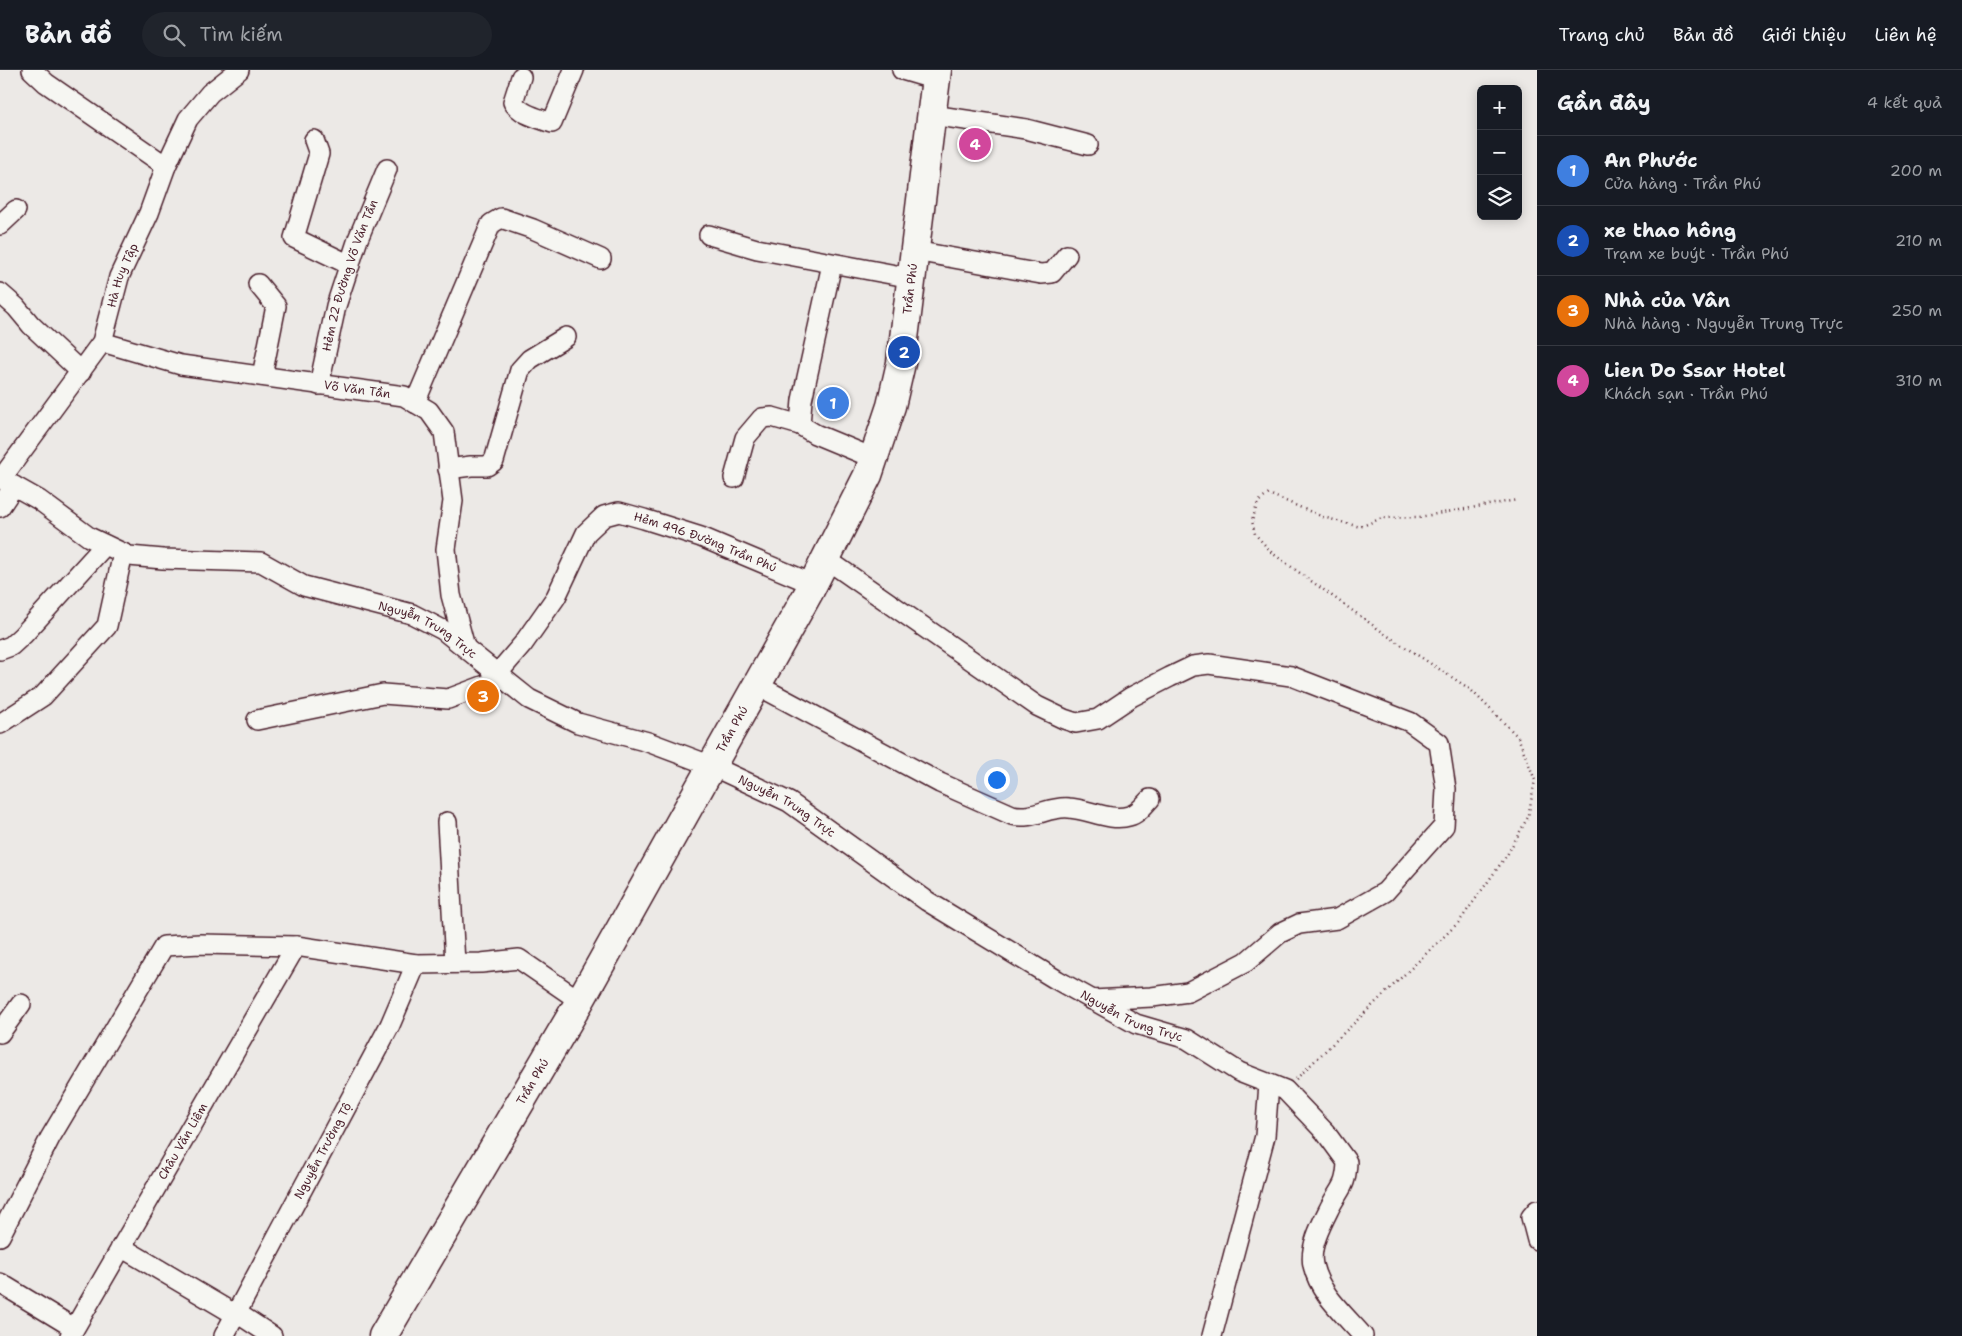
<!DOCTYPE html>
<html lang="vi">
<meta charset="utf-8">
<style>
:root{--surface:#171b24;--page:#20242c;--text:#f1f3f6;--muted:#9ea1a6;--line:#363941;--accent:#2563eb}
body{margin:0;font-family:"Shantell Sans",sans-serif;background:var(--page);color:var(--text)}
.controls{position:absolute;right:15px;top:15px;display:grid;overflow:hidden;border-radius:8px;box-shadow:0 2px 12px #0003}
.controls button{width:45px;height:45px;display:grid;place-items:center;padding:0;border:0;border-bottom:1px solid var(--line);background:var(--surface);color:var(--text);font:25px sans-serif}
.you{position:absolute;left:996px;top:709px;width:18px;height:18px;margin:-12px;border:4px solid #fff;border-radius:50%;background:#1a73e8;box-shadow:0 0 0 8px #1a73e833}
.badge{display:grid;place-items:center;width:32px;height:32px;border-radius:50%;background:var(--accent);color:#fff;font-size:16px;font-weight:700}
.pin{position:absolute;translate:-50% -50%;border:2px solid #fff;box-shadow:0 1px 5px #0006}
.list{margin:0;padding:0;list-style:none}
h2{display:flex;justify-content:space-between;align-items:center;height:65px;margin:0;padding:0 20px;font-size:21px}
h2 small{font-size:16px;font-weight:400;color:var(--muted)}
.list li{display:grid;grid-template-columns:32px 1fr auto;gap:15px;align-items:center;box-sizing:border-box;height:70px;padding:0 20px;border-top:1px solid var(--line)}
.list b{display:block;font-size:19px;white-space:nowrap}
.list p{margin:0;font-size:16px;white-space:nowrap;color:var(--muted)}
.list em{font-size:16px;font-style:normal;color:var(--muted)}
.icon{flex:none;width:28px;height:28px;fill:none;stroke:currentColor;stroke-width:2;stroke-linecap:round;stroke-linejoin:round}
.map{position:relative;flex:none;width:1537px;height:1266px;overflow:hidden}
header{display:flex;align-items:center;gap:30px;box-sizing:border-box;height:70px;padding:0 25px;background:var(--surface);border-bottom:1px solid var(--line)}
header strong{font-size:24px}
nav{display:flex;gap:28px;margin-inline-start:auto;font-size:18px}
.search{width:350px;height:45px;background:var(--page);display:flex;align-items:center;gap:12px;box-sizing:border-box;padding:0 18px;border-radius:28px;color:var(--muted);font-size:19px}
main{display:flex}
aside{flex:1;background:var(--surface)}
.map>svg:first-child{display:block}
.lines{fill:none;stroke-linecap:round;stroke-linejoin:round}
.minor-casing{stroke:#4a1f2b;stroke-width:22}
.highway-casing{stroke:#4a1f2b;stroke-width:31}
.path{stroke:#4a1f2b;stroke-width:2.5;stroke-dasharray:1 4;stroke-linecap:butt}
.minor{stroke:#f6f6f2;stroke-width:19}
.highway{stroke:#f6f6f2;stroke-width:28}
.labels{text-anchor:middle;stroke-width:4;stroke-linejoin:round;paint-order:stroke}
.street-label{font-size:12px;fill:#4a1f2b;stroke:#f6f6f2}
</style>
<header>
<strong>Bản đồ</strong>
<div class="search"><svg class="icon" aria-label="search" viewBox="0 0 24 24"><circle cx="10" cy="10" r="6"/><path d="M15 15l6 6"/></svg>Tìm kiếm</div>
<nav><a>Trang chủ</a><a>Bản đồ</a><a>Giới thiệu</a><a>Liên hệ</a></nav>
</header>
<main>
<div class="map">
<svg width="1537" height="1266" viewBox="0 0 1537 1266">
<rect width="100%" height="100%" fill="#ece9e6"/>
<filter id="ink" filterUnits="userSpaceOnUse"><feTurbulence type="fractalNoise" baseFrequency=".02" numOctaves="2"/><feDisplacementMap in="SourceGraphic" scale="10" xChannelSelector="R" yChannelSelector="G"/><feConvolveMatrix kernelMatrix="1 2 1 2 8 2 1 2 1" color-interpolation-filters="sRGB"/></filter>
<g filter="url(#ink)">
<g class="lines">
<g class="minor-casing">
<g id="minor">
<path d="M32,0L46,13L166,96"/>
<path d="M902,0L936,10"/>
<path d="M521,7L513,32C521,45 539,48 552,53L574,0"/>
<path d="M932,45L1026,59L1088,75"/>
<path d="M314,70L319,84L294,168L350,195"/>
<path d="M0,155L16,140"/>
<path d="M709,165L757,179L912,208"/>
<path d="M915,181L1041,204L1052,203L1067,185"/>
<path d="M832,194L802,330L800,355L815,364L873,388"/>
<path d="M258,214L276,236L262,306"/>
<path d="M0,223L16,237L31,255L81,302"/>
<path id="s1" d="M102,272L181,295L404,326L429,341L444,362L453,431L446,479L451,525L465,577"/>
<path id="s2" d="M319,315L336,236L358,169L387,99"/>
<path d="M415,333L491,154L501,148L533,159L601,189"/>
<path d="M448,399L471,396H487L494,391L520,300L530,289L566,267"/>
<path id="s3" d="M0,408L39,430L89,467L129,486L163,489L261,492L304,516L412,544L443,560L529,629L578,653L648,672L712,696L789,732L927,831L1057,910L1136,954L1187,969L1239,1002L1285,1020L1325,1062L1347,1092C1346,1117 1341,1116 1330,1137C1322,1153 1309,1177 1313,1195C1319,1223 1345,1245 1363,1266"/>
<path d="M734,408L745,368L762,348L772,347L800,355"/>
<path id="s4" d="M1,409L102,272L119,207L149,143L166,96L188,49L210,23L239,0"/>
<path d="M0,437L14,416"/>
<path d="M826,489L1037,636L1064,649L1076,653L1098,649L1131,627L1170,607L1193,596L1209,594L1291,606L1410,652L1439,673L1446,719L1444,756L1385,822L1337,849L1299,854L1280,863L1246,892L1188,922L1152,927L1092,930"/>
<path d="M0,580L11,576L23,565L105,475"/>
<path id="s5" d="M498,603L523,574L556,527L586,463L604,446L619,442L644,449L701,467L813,514"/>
<path d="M757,615L940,713L1012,745C1034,750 1048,736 1069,738C1088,739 1111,752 1129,746C1138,744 1144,735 1150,729"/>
<path d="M257,650L383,624L448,629L504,608"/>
<path d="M0,654L43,626L107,556L123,483"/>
<path d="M447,752L455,893"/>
<path d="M0,963L21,934"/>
<path d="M1537,1140L1531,1147L1537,1170"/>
<path d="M0,1166L50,1068L164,876L200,874L296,876L416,894L481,893L519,889L580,931"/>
<path d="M121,1177L236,1245"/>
<path d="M0,1213L74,1258"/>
<path d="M237,1243L272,1266"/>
<path id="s6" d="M70,1266L296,876"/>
<path id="s7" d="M224,1266L390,955L416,894"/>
<path d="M1212,1266L1265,1066L1269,1014"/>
</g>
</g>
<g class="highway-casing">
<g id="highway">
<path id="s8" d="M383,1266L580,931L809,522L868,405L891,336L901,293L937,0"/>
</g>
</g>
<path class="path" d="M1296,1009L1459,852L1507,785L1528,747L1535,710L1518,667L1470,619L1388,566L1272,483L1255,464L1252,451L1258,432L1269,424L1323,447L1360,457L1382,448L1419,447L1517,430"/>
<use href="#minor" class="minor"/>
<use href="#highway" class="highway"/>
</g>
</g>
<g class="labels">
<g class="street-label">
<text dy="4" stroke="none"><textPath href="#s4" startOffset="240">Hà Huy Tập</textPath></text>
<text dy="4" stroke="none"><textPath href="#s2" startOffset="114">Hẻm 22 Đường Võ Văn Tần</textPath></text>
<text dy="4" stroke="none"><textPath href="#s8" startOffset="1180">Trần Phú</textPath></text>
<text dy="4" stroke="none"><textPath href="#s1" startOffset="260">Võ Văn Tần</textPath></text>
<text dy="4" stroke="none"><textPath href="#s5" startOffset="298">Hẻm 496 Đường Trần Phú</textPath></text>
<text dy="4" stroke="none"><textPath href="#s3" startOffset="465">Nguyễn Trung Trực</textPath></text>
<text dy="4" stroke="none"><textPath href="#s8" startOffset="700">Trần Phú</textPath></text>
<text dy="4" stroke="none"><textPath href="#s3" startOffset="870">Nguyễn Trung Trực</textPath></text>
<text dy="4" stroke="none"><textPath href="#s3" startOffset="1275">Nguyễn Trung Trực</textPath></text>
<text dy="4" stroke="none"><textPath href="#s8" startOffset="295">Trần Phú</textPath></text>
<text dy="4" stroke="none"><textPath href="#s6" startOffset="225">Châu Văn Liêm</textPath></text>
<text dy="4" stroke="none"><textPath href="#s7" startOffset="210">Nguyễn Trường Tộ</textPath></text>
</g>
</g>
</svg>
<div class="controls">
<button>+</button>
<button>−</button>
<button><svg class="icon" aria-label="layers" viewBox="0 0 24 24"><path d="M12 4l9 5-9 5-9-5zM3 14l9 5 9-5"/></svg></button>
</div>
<div class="you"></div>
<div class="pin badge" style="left:833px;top:333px;background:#3f7fe0">1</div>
<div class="pin badge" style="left:904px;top:282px;background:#1a4fb4">2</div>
<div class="pin badge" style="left:483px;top:626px;background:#e8710a">3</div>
<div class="pin badge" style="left:975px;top:74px;background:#d1479c">4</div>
</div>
<aside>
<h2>Gần đây<small>4 kết quả</small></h2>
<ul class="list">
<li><span class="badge" style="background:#3f7fe0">1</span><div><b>An Phước</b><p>Cửa hàng · Trần Phú</p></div><em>200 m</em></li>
<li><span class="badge" style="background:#1a4fb4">2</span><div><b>xe thao hông</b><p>Trạm xe buýt · Trần Phú</p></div><em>210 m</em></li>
<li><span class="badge" style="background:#e8710a">3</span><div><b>Nhà của Vân</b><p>Nhà hàng · Nguyễn Trung Trực</p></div><em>250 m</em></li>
<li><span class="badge" style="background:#d1479c">4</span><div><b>Lien Do Ssar Hotel</b><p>Khách sạn · Trần Phú</p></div><em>310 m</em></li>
</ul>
</aside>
</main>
